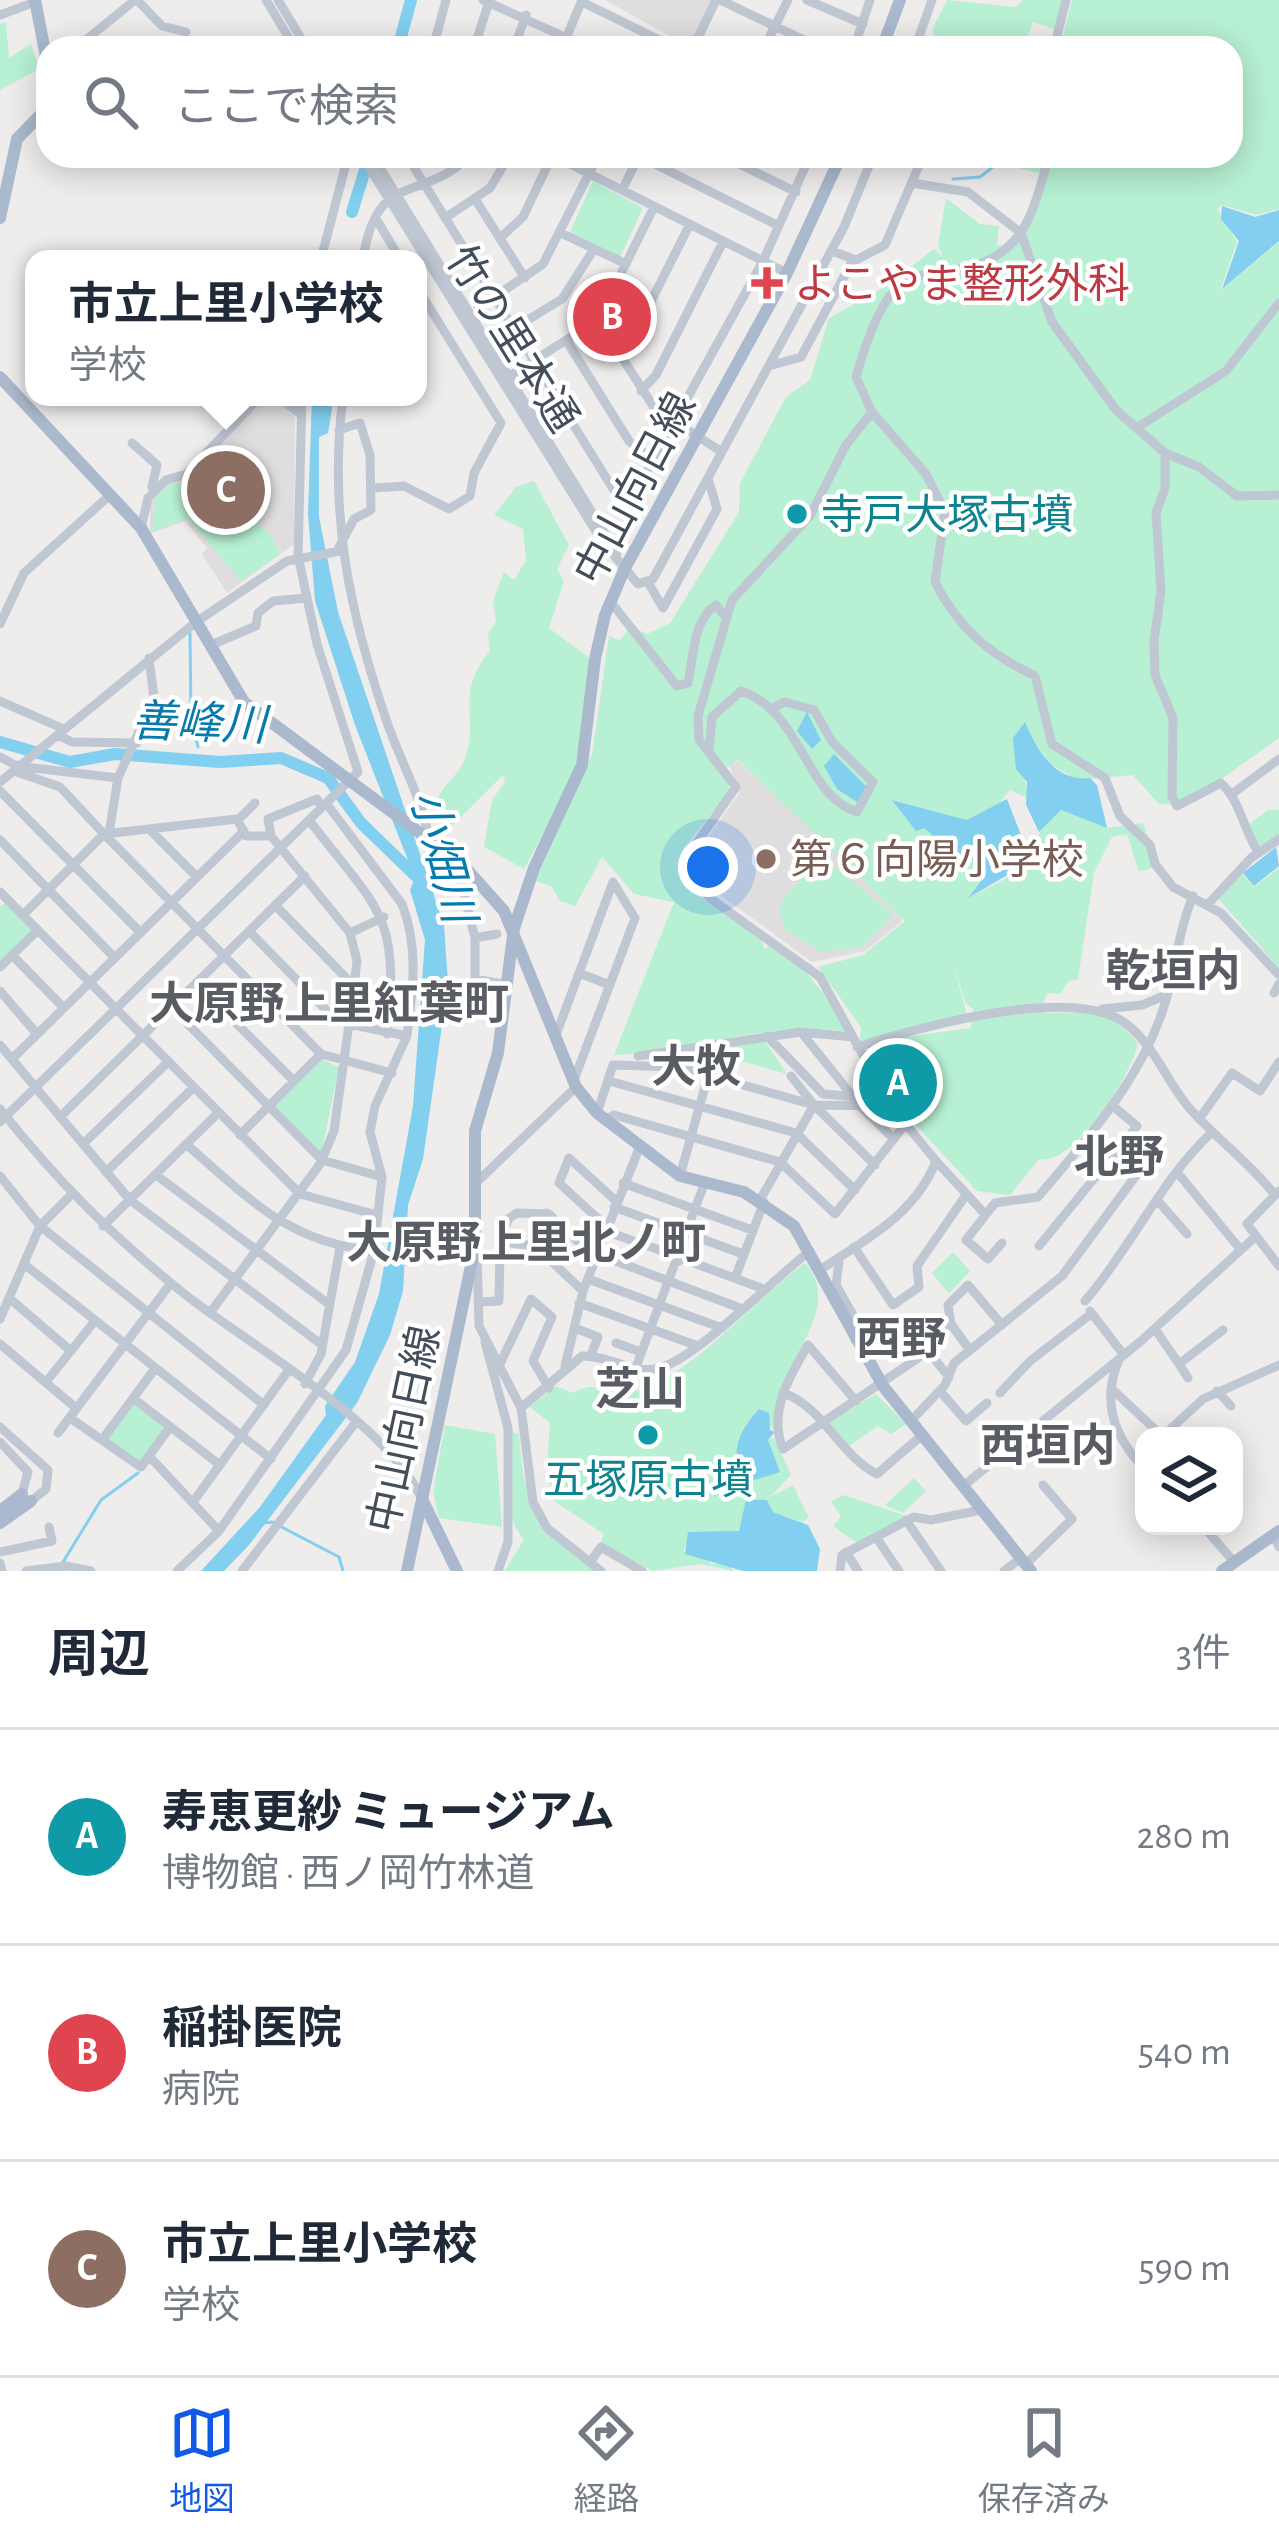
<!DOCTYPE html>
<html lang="ja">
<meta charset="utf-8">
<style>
:root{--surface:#fff;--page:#f6f6f7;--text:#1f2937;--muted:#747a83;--line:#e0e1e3;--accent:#105ae5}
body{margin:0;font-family:"Alegreya Sans","Noto Sans JP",sans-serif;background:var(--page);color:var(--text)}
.controls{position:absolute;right:36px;bottom:36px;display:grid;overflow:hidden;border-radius:24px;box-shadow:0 6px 30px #0003}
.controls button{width:108px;height:108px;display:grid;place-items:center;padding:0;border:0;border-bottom:3px solid var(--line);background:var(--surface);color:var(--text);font:60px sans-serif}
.you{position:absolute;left:708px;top:867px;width:42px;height:42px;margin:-30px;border:9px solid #fff;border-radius:50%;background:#1a73e8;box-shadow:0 0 0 18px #1a73e833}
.badge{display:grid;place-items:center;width:78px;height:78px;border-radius:50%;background:var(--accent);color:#fff;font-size:39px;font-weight:700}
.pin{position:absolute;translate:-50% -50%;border:6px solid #fff;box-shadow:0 3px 12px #0006}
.popup{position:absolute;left:25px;top:250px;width:402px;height:156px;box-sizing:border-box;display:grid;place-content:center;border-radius:24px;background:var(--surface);filter:drop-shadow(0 3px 9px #0005);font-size:39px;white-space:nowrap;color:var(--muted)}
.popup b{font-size:45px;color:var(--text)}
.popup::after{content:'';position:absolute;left:50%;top:100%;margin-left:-24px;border:24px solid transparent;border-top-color:var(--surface)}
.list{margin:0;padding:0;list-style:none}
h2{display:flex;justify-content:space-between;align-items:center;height:156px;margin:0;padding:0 48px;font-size:51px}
h2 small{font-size:39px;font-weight:400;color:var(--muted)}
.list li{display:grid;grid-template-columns:78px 1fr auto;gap:36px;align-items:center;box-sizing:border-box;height:216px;padding:0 48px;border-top:3px solid var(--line)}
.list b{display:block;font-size:45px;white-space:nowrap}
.list p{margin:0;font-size:39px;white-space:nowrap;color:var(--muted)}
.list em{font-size:39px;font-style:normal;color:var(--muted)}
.icon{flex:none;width:66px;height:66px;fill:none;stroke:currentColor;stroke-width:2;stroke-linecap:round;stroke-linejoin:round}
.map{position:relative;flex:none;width:1279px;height:1571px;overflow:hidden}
.search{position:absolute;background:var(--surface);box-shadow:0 6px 30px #0003;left:36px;right:36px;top:36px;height:132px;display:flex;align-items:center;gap:30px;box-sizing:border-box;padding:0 42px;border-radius:36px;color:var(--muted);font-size:45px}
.sheet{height:804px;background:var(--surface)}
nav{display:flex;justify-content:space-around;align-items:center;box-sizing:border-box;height:168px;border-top:3px solid var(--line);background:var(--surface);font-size:33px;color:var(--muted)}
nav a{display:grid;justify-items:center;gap:6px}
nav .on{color:var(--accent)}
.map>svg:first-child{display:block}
.education{fill:#e0ddde}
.green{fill:#b7f0d2}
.water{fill:#82cff0}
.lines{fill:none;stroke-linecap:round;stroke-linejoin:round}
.stream{stroke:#82cff0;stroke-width:3}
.river{stroke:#82cff0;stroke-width:12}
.minor{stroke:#bfc7d3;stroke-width:9}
.major{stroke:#aab9cd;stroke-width:12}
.health-dot{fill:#e0444e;stroke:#fff;stroke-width:4.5}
.culture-dot{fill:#0f9aa8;stroke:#fff;stroke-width:4.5}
.education-dot{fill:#8d6e63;stroke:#fff;stroke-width:4.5}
.labels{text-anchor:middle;stroke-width:9;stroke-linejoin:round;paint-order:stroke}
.health-label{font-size:42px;fill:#be3a42;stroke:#fff;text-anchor:start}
.street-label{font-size:42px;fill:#444e5b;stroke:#fff}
.culture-label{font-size:42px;fill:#0d838f;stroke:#fff;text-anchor:start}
.education-label{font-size:42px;fill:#785e54;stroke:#fff;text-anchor:start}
.water-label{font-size:45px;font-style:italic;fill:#057aac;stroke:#fff}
.neighbourhood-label{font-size:45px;font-weight:bold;fill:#595c62;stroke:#fff}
</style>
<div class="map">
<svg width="1279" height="1571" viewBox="0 0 1279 1571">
<rect width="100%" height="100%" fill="#efecec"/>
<path class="education" d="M605,0H712L690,47Z
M265,397H274L295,417L294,544L227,593L202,554L207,548L185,521L150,534V503L169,483L189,476Z
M738,761L901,915V922L865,951L812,962L696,877L691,862L740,792L729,765Z"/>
<path class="green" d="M947,0L1015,7L1024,0H1065L1054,29L1033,22L1023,48H934L933,28Z
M1072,0H1279V209L1256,215L1222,205L1217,209L1237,242L1220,291L1279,242V738L1185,805L1159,804L1133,775L1076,780L1048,762L1023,725C1003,754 1028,770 1028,798L1010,790L999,804L967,820L894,800L951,851L985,865L986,875L972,896L1023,870L1046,819L1061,810L1107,828L1143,823L1158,866L1139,872L1127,834L1112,837L1094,873L1078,979L1069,981L1060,994L1048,993L1042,1005L1045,1013C1089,1013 1107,1007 1138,1043C1132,1074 1074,1167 1039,1159L1010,1195L977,1191L900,1108L918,1086L896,1061L873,1064L865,1051L905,1037L971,1028L973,1009L965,1002L952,958L967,1016L860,1041L861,1027L818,967L863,955L905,921L738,760L723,769L730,791L684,847L677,872L685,886L761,940L765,950L770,944C808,968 825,993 847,1032C782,1019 684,1051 614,1055L674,902L634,894L602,857L575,906L560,901L551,886L535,881L592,755L609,636L620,641L630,626L647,634L670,623L739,512L740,483L786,397L810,380L829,318L885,287L934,249L943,257L938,245L946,198L980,224L999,226L997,245L1014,246L1044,174L962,156H1231V48H1060Z
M6,22L9,58L31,44L39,69L0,90V24Z
M593,181L643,208L620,257L570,232Z
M205,468L275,540L279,555L240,581L188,518L152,532L156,497L169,484L194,481Z
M534,481L569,545L557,569L564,581L549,628L592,660L573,781L524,869L484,847L492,800L505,782L503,775L453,825L442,822C426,794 452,785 463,763C482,723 452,696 490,651L488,634L496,621L493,601L504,572L514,580L526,560L523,529L494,515L516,487Z
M1268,810H1279V835L1260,846L1246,827Z
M821,856L894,915L862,947L821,952L784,928L779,905Z
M1279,868V968L1219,899L1241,872L1254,887Z
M7,902L32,930L0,962V906Z
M765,1041L787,1074L709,1052V1048Z
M321,1059L339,1067L321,1155L274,1106Z
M953,1252L970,1271L949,1294L932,1273Z
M805,1263C839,1301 798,1344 784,1384C779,1399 778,1417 775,1432L767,1421H749C737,1447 729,1456 745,1483L775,1460L768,1440L774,1438L791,1475L770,1497L793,1485L809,1518L802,1522L773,1512L767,1500H747L739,1531L689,1538L683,1551L706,1556L711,1564L729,1563L733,1571L701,1564L652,1571L601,1542L604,1534L554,1501L547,1471L550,1423L530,1407L555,1386L573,1393C599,1376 627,1400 653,1386C711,1354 753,1302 805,1263Z
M876,1394L906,1424L891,1434L878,1426L849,1446L826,1424Z
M134,1404L166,1427L142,1462L107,1439Z
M445,1425L495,1434L502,1527L439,1518L433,1491Z
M511,1432L519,1434C524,1509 538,1527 597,1571H505L524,1539C500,1515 511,1464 511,1432Z
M914,1478L926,1491L903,1513L885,1505Z
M844,1495L903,1515L905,1518L858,1544L833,1526L841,1517L831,1501Z"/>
<path class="water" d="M1222,206L1255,217L1279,210V241L1222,289L1239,241L1221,219Z
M312,397H334L328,433L319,437V517L338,612L444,925L448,983L423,1159L408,1205L403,1291L390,1335L357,1403L249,1545L224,1571H201L260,1507L326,1415L325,1406L355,1362L379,1294L413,1106L425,940L410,890L415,878L355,725L315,601L308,514Z
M807,712L821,740L812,749L797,731Z
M1025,722C1036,749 1056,783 1090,778L1097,785L1107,828L1061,810L1039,832L1026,805L1027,782L1016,769L1013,738Z
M834,754L867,787L857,802L837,789L824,766Z
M1007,799L1031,861L968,898L986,875L985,865L951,851L924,828L916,831L892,800L967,820Z
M1276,847L1279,866L1254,886L1243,873Z
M759,1409L769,1413L770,1430L775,1432L768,1440L780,1472L745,1483C728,1454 738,1432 759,1409Z
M746,1500H767L773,1512L808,1525L820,1549L817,1571H743L685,1554L688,1532L739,1531Z"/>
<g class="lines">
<path class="stream" d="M953,179L980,177L993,167
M190,633L191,719L198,747
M262,1523L272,1522L339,1557L343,1571
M63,1562L101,1500L138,1473"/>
<path class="river" d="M398,48L411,0
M352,212L369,157
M0,742L70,762L115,754L220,762L281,758L328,778L361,823L422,882"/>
<path class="minor" d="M137,0L162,26L186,32
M266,0L295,48
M278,0L307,48
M483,0L589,48
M720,0L821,48
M807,0L863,24
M582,2L676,48
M0,15L35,2
M76,48L135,0
M272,48H274
M433,48L446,0
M474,48L489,2
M514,48L526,15
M562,48L582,0
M693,48L716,0
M764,48L788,0
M854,48L870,0
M915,48L932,0
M1054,48L1066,0
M362,156L602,541L638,584L653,579L844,227L873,156
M373,156L617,553
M407,156L623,505L631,500L763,261L810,156
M554,156L787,273
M639,156L779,226
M723,156L796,192
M912,183L968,192L1021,233L1052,322L1116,410L1165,453L1199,467L1237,496L1279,495
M622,190L639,156
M475,199L525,278
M445,218L490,188L509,156
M378,222L400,259
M559,232L626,264
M500,238L523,217L552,156
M832,251L856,260L885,245L923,156
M321,259L348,156
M363,259C377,168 422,204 469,156
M478,308L543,264L598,156
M598,320L655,409L722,452
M513,329L562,299L594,249
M566,340L629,441L653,460
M618,353L634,335L690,224
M769,366L801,357L853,260
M506,378L598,320L654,207
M641,391L656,375L723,242
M279,397L300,414
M343,397C328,514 350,615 388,725C401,762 423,801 429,839
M225,401L218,410L231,423
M872,412L926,474L945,512L935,582C958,628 989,654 1035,676L1052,744L1105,778L1120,816L1150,845L1155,864L1173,887L1221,913L1279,975
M1138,427L1226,371L1279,303
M339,430L360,423L370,455L371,510L354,519L339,547
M132,443L157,465L152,487
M1165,453V488L1156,513L1161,591L1154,641L1155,675L1173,718L1172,796L1177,806L1221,783C1241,802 1243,829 1258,852
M374,488L404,486L449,509L470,496L474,473L501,423L418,289
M141,528L148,498L166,480L186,474L260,397
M649,584L663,608L717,509L708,478
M610,601L677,686L688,683C694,656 692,622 716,605L726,618
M0,624L24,573L111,494
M211,645L256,626L258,613L273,601L307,598
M0,701L64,729
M58,735L72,742L137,743
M709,751L712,717L741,691C802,711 805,796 857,812L873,782L833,743L814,710L785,702L775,707
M0,757L19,767
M25,767L118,778
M14,771L60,787L104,834L237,819L246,836H271L350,933L357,961L349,1024L331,1015L249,931
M0,782L196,622L287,561L340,551
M0,791L141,933
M1232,794L1279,759
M326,803L402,904C419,948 413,990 407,1036
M239,819L255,803
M309,820C379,912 400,912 387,1034
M149,829L197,877
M109,833L118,778L154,698L149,658
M271,836L268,819L317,799L322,807
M0,840L115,958
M455,859L475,938V979L508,985
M0,892L300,1194L377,1215
M1209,903L1251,858L1279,839
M275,905L353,985
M23,915L104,834L321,1054L392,1073
M350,933L384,917
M475,938L497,934
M12,955L64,1008
M0,967L38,930
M579,973L610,985
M196,983L294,1081
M0,991L37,1034
M1274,993L1279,984
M171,1007L322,1160L382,1177
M1102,1009L1142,1005L1166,995
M801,1032L854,1098
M556,1035L613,882
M767,1036L823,1094L886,1099
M0,1045L130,1200L322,1345
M857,1047C917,1028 1071,984 1125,1023C1155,1045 1167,1083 1191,1110C1218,1140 1251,1164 1275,1195
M638,1056L801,1032L853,1037
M12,1059L244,831
M679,1067L709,1054
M574,1080L635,918L613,882
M609,1081L796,1133L855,1190
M814,1105L875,1165
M814,1105L891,1106
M861,1107L894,1139
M0,1109C58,1182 114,1238 187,1296C257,1350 382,1419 421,1497
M597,1113L613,1065L679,1067L814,1105L791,1076
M60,1117L305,876
M1199,1119L1232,1073L1260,1091L1279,1062
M605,1120L614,1115L780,1162L835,1214L907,1122
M0,1122L358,772L317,644L298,556L302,397
M240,1135L321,1054
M83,1144L168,1062
M186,1144C248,1198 289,1243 374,1251
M936,1161L984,1213
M106,1172L193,1088
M1177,1172L1240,1249
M156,1175L330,1305
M0,1176L40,1226L264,1405
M680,1176L708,1076
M477,1182L576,1087
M623,1183L752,1230
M1279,1191L1247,1224L1279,1266
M760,1200L814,1105
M1158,1201L1187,1234
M614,1207L743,1254
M103,1226L218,1113
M606,1226L559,1183L569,1158L616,1201
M605,1231L671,1254
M502,1242L535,1246L583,1291
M1002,1243L988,1259L966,1240L995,1203L1038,1197C1091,1134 1151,1069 1170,985C1177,954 1181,925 1193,896
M535,1246L546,1213
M1039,1246L1137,1126L1113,1106
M854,1247L893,1305L919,1287L917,1266L966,1195
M477,1252L479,1326L521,1408L533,1502L547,1528L601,1571
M597,1254L740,1308
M683,1259L761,1288
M839,1261L836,1285L862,1331L855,1340
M24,1264L271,1459
M820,1270C866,1239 915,1215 936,1161L891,1106L820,977L711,899L686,874L691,851L736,787L699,740L698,716L732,600L810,516L846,445L872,412L856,377C863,352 879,300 901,285C937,260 981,283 1019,235C1034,215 1042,180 1049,156
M735,1278L764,1202
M588,1279L722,1328
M9,1298L71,1351
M1085,1301C1131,1248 1161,1180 1211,1133
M478,1302L499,1301L500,1251L508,1219L517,1213L549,1214L595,1258
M579,1303L698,1346
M1090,1311L1123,1354
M0,1319L40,1226L70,1196
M951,1324L948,1305L968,1285L1002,1325
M575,1328L598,1337L591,1355
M1155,1329L1179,1364
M485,1342L508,1428V1542L498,1571
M616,1343L641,1352
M0,1344L76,1408
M1119,1360C1101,1401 1114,1437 1144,1468
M499,1366L531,1299L552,1317L533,1361L549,1388
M565,1366L583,1291L640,1146
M636,1367L675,1263L683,1259L679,1251L705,1182
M949,1377L923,1345L951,1324L969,1349
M1188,1378L1179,1364L1223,1330
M46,1382L94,1322
M305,1384L321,1354L340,1247
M1112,1389L1162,1436
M940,1391L966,1421L987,1403
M1217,1391L1231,1406
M783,1393C823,1406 839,1455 877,1474L921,1436
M1000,1393L1030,1361L1091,1314
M133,1398L220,1465
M856,1401L808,1345C789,1377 768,1412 783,1449L927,1352
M521,1408L582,1356C607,1355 631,1373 655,1369C692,1364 775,1277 810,1251
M70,1418L141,1467L170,1427
M910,1422L945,1385L954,1363L1062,1276L1140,1170L1119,1151
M0,1427L48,1470L46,1489L31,1501
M58,1433L171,1283
M1163,1436L1203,1399L1279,1365
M102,1440L154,1370
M0,1442L28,1472L22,1494
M149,1456L219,1531
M962,1487L1141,1341L1254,1238
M193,1502L288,1371
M906,1520L941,1571
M1203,1526L1234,1562
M1273,1535L1279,1547
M876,1537L899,1571
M0,1552L52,1541L49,1527
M846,1552L858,1571
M591,1561L601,1547L642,1571
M0,1563L2,1571
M1026,1564L1072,1519L1043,1485
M26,1571L66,1566L91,1571
M177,1571L219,1531L346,1350L374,1251L382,1177L370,1132L375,1106L407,1036L349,1024L334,1131L320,1164L210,1313
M242,1571L356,1422
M840,1571L842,1555L914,1517L931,1520L981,1510
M1004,1571L1021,1558"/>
<path class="major" d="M35,0L48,67
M882,48L900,0
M0,218L17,139L48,107
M0,377L141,528L244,702L463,865L504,911L576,1087L597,1113L680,1176L744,1192L794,1226L883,1386L1031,1571
M423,1501L457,1571
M0,1511L22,1494
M0,1523L31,1501
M407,1571L475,1247V1131L498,1053L514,928L534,868L582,765L595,659L605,615L625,568L787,273L841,156
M1222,1571L1279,1531"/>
</g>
<path class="health-dot" d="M761 265h12v12h12v12h-12v12h-12v-12h-12v-12h12z"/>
<g class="culture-dot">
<circle cx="797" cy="514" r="12"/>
<circle cx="648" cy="1435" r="12"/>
</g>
<circle class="education-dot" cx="766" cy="859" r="12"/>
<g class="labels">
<g class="health-label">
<text x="794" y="298">よこやま整形外科</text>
</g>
<g class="street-label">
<text transform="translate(513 338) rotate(58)" y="15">竹の里本通</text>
<text transform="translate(634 488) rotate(-62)" y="15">中山向日線</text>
<text transform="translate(403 1429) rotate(-78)" y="15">中山向日線</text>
</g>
<g class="culture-label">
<text x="821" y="529">寺戸大塚古墳</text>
<text x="648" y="1494" text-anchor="middle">五塚原古墳</text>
</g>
<g class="education-label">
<text x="790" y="874">第６向陽小学校</text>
</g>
<g class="water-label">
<text transform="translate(199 722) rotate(2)" y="16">善峰川</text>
<text transform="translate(444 856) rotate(75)" y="16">小畑川</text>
</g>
<g class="neighbourhood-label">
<text x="1173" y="986">乾垣内</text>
<text x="329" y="1019">大原野上里紅葉町</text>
<text x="696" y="1082">大牧</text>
<text x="1119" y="1172">北野</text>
<text x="526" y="1258">大原野上里北ノ町</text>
<text x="901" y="1354">西野</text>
<text x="640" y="1404">芝山</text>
<text x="1048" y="1461">西垣内</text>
</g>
</g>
</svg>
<div class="controls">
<button><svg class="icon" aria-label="layers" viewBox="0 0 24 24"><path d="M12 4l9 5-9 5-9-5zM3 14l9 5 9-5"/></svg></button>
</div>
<div class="you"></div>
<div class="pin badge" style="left:898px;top:1083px;background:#0f9aa8">A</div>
<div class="pin badge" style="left:612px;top:317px;background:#e0444e">B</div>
<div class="pin badge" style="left:226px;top:490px;background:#8d6e63">C</div>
<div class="popup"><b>市立上里小学校</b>学校</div>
<div class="search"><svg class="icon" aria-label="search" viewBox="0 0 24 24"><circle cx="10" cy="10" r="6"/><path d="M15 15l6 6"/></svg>ここで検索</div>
</div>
<section class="sheet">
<h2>周辺<small>3件</small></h2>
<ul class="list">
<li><span class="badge" style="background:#0f9aa8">A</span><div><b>寿恵更紗 ミュージアム</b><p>博物館 · 西ノ岡竹林道</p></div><em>280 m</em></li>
<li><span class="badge" style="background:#e0444e">B</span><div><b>稲掛医院</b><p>病院</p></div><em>540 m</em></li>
<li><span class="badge" style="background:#8d6e63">C</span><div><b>市立上里小学校</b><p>学校</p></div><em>590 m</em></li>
</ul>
</section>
<nav>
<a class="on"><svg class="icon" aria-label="map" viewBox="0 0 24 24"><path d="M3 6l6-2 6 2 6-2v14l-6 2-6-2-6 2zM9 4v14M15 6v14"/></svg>地図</a>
<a><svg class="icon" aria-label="directions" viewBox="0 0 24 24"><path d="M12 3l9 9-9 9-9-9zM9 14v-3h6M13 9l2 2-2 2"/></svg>経路</a>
<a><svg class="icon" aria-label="saved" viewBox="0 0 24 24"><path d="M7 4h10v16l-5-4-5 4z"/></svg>保存済み</a>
</nav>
